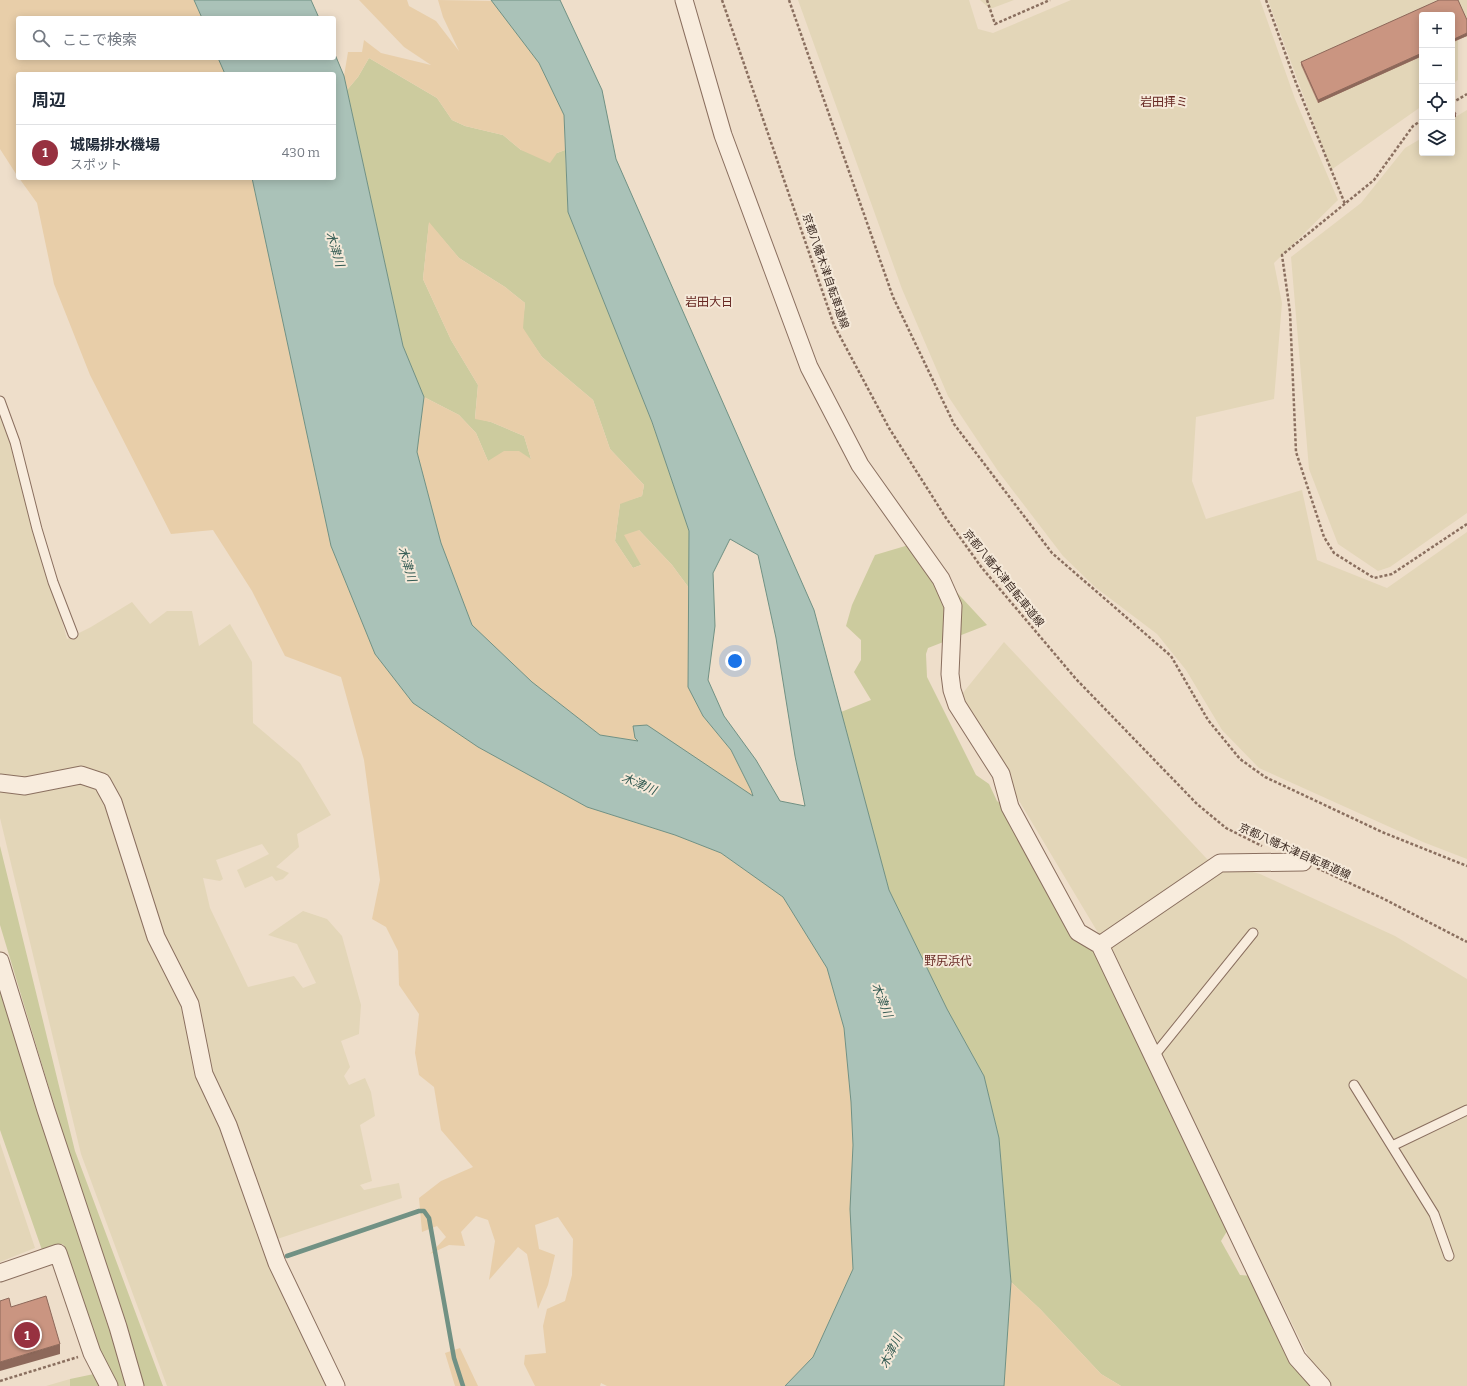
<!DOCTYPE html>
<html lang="ja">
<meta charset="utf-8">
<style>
:root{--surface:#fff;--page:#f2f2f3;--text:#1f2937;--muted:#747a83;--line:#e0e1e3;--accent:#973140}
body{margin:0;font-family:Bitter,"Noto Sans JP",serif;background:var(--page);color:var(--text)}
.controls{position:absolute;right:12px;top:12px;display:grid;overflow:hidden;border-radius:4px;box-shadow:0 2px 10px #0003}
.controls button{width:36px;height:36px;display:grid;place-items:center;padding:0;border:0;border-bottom:1px solid var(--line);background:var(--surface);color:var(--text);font:20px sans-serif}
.you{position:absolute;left:735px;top:661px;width:14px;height:14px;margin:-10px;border:3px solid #fff;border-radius:50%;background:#1a73e8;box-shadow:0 0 0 6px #1a73e833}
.badge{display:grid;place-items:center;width:26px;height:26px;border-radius:50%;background:var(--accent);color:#fff;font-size:13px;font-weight:700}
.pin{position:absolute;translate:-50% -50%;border:2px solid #fff;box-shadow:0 1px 4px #0006}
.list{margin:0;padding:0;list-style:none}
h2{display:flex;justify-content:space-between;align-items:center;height:52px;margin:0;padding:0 16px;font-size:17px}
h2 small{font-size:13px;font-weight:400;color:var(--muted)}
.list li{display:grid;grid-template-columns:26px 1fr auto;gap:12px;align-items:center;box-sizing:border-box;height:56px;padding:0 16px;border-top:1px solid var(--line)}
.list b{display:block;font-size:15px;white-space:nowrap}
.list p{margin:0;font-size:13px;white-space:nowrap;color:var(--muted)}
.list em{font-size:13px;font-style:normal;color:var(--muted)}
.icon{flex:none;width:22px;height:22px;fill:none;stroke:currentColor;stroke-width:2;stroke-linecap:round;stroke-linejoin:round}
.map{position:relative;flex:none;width:1467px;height:1386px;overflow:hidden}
.search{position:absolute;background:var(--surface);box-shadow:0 2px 10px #0003;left:16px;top:16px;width:320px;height:44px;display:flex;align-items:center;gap:10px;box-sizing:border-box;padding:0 14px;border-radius:4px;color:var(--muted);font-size:15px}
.panel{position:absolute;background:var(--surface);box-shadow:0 2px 10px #0003;left:16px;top:72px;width:320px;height:108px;border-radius:4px}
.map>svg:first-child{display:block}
.farmland{fill:#e3d6b8}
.green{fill:#cccb9e}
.sand{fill:#e8cea9}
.water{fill:#aac2b8;stroke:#719184;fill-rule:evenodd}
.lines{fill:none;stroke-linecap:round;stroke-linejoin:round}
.stream{stroke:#719184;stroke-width:4.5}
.service-casing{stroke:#8a6f5f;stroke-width:11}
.minor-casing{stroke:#8a6f5f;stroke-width:19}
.path{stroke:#8a6f5f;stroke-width:2.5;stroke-dasharray:3 2;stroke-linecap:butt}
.service{stroke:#f8ecdd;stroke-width:9}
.minor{stroke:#f8ecdd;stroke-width:17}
.wall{fill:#ae806f}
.shaded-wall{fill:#8d685a}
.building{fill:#ca9581;stroke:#8d685a}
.labels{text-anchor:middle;stroke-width:4;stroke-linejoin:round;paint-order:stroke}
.street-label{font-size:11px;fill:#3b2a22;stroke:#f5e9d9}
.neighbourhood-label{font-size:12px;fill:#662722;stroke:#f5e9d9}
.water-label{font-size:12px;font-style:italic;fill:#325a52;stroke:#f5e9d9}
</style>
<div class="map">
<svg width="1467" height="1386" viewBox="0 0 1467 1386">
<rect width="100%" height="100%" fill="#eedeca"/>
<path class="farmland" d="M798,0H969L978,29L993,33L1071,0H1260L1295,99L1338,200L1274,263L1282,303L1274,399L1196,417L1192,481L1206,519L1302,490L1317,560L1387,588L1467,532V859L1423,842L1259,768L1222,730L1186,670L1157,634L1095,587L1063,556L998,471L948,396L902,289Z
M980,0H1014L990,9Z
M1268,0H1467V27L1458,30V80L1452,84V15H1422V106L1331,170Z
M1467,110V513L1390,567L1378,571L1338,544L1309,469L1291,257L1361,203L1405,148L1422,138V153H1452V119Z
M0,396L67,639L91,627L132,602L150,624L167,611H192L199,646L230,624L252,662L253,723L300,763L331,815L297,834L299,847L276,867L289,873L283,879L276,881L272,876L245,888L237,870L269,854L262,844L216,860L223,879L220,881L203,878L210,908L248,987L294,976L303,988L316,983L297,944L268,935L303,911L327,919L342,936L361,1005L359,1034L341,1041L350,1067L344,1076L349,1085L365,1078L371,1092L375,1116L360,1125L372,1181L360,1185L364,1190L399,1183L402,1198L268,1242L337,1386H167L81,1154L0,818Z
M1004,642L1207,859L1260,874L1395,936L1467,979V1386H1323L1322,1384L1103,941L958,699Z
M0,1143L35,1248L0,1262Z
M70,1379V1386H46Z"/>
<path class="green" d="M369,58L437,98L452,120L465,126L503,135L521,150L557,153L565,150L568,212L652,422L689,531V588L672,565L639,530L641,565L633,568L615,541L620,503L642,496L644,485L610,449L593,400L542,357L522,328L525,303L505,287L459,258L429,223L423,279L451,340L478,385L475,418L491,422L524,436L531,459L488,461L476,433L459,415L424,397L403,346L347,90L358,77Z
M912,544L987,625L928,648L926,654L927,677L976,775L989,784L997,801L1020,818L1093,941L1229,1228L1221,1241L1240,1275L1253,1276L1314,1386H1121L1101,1374L1040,1309L1011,1282L999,1138L984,1076L947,1009L889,890L841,712L871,700L854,672L861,660V640L846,626L852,605L875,555Z
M0,846L75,1151L163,1386H142L89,1221L0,925Z
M0,981L128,1386H117L97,1346L63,1244L42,1250L0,1130Z
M94,1374L100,1386H70V1379Z"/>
<path class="sand" d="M0,0H194L202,18H18V58H218L225,74H18V177L0,149Z
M359,0H407L409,6L436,21L459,51L443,17L438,0L493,1L539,63L564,115L565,150L557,153L550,163L521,150L503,135L465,126L452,120L437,98L369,58L358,77L347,90L344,76L348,52H362L364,40L381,53L431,65L404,47Z
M19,178H252L331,546L375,654L413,703L478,747L587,807L675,835L721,853L783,897L827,968L844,1028L851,1102L853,1145L850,1209L853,1269L813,1357L785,1386H607L601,1383L600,1386H535L524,1364L525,1355L546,1353L543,1326L547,1309L565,1301L572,1275L573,1239L558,1217L535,1225L539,1249L555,1255L548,1285L538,1309L527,1254L518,1247L489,1280L495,1241L488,1220L476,1216L461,1232L465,1246L449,1245L430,1254L446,1237L437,1226L422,1232L419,1198L441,1181L473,1167L441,1130L434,1087L419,1075L415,1053L419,1014L399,985L398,951L386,927L372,919L380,880L364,760L341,677L285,656L252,591L213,530L171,534L90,375L54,284L37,203Z
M429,222L459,258L505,287L525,303L523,328L542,357L593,400L610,449L644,485L642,496L620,504L615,541L633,568L641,565L624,535L639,530L672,565L689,588L688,687L703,716L731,750L751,790L753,796L639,741L600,735L532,682L472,625L441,543L417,452L424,397L459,415L476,433L488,461L504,451H519L531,459L524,436L491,422L475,419L478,385L451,340L423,279Z
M1011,1282L1040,1309L1101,1374L1121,1386H1004Z
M460,1348L478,1386H455L445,1353Z"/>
<path class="water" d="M194,0H311L319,18H202Z
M491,0H560L602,90L616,159L814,610L889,890L947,1009L984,1076L999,1138L1011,1282L1004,1386H785L813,1357L853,1269L850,1209L853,1145L851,1102L844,1028L827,968L783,897L721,853L675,835L587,807L478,747L413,703L375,654L331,546L252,178H334V74H225L218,58H334V52L344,76L403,346L424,397L417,452L441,543L472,625L532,682L600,735L638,741L635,738L633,726L647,725L753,796L751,790L731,750L703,716L688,687L689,531L652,422L568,212L564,115L539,63ZM730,539L758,555L776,638L795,756L805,806L780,801L756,760L724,716L708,680L715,626L713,573Z"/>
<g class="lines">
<path class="stream" d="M287,1256L419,1211H424L429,1218L454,1358L463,1386"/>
<g class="service-casing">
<path id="service" d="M0,401L15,442L37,529L53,582L73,634
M1153,1057L1253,933
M1354,1085L1434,1214L1449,1256
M1392,1146L1467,1110"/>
</g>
<g class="minor-casing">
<path id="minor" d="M684,0L723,135L809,367L860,465L941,579L953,606L950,674L952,690L957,705L1001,774L1010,807L1078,932L1100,945L1297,1358L1322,1386
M0,783L25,786L81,775L102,782L113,802L156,937L190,1004L204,1074L228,1125L277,1263L336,1386
M1100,945L1220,863L1303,862
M0,961L46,1110L118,1327L135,1386
M0,1273L58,1253L92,1353L109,1386"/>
</g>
<path class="path" d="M722,0L834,325L889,428L946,518L982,568L1076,679L1197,804L1226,828L1262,846
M789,0L893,297L954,424L1052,553L1171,656L1208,720L1240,759L1265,777L1382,832L1467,866
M987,0L995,24L1050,0
M1266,0L1296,83L1345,204
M1452,103L1467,94
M1422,120L1413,126L1374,180L1282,255L1290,312L1296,452L1324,537L1334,553L1374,578L1392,574L1467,524
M1317,868L1384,899L1467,942
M0,1381L78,1357"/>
<use href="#service" class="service"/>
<use href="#minor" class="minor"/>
</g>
<path class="wall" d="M1467,20V36L1318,103L1301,65V62Z"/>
<path class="shaded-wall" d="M1467,33V36L1452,42V40Z
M1422,53V56L1318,103V100Z
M1456,114V117L1452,118V116Z
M60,1344V1354L0,1371V1362Z"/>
<path class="building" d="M1439,0H1458L1467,20V33L1452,40V15H1422V53L1318,100L1301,62Z
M1452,107L1456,114L1452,116Z
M46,1296L60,1344L0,1362V1301L9,1298L11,1307Z"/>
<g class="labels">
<g class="street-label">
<text transform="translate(826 271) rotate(71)" y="4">京都八幡木津自転車道線</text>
<text transform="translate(1004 578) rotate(51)" y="4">京都八幡木津自転車道線</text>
<text transform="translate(1295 851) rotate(24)" y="4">京都八幡木津自転車道線</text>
</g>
<g class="neighbourhood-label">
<text x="1164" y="106">岩田拝ミ</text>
<text x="709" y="306">岩田大日</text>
<text x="948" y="965">野尻浜代</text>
</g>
<g class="water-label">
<text transform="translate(335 249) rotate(73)" y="4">木津川</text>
<text transform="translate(407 564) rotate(73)" y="4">木津川</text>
<text transform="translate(639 784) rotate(23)" y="4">木津川</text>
<text transform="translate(882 1000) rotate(69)" y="4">木津川</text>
<text transform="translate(891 1351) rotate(-64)" y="4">木津川</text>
</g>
</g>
</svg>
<div class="controls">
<button>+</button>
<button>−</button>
<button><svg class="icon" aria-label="locate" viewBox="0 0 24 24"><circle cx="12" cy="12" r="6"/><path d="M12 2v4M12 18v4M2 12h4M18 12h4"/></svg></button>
<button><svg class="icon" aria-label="layers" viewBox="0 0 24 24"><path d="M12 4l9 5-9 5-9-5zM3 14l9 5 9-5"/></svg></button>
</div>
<div class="you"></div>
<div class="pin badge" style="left:27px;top:1335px">1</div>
<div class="search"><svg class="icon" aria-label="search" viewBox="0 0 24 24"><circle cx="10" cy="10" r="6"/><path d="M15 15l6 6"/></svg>ここで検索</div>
<section class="panel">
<h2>周辺<small></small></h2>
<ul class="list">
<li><span class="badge">1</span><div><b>城陽排水機場</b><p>スポット</p></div><em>430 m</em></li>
</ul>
</section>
</div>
